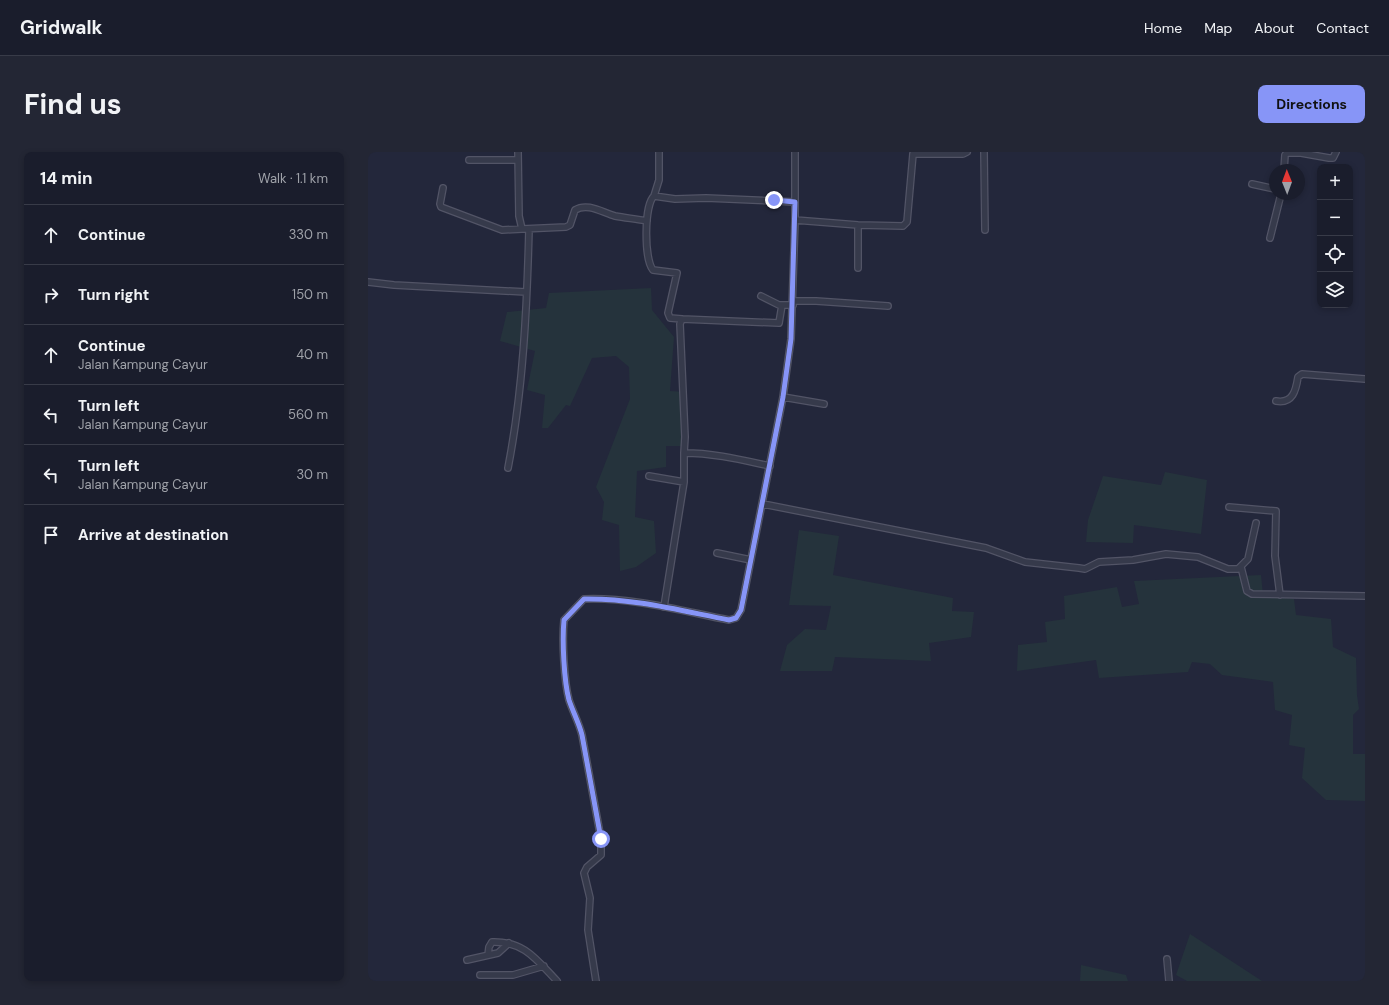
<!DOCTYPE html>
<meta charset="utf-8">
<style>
:root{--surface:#1a1d2c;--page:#232634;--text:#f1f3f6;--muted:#9fa2a9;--line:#383b48;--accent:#8795f7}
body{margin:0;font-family:"DM Sans",sans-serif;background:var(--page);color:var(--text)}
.controls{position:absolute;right:12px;top:12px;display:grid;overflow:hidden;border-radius:8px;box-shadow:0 2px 6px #0003}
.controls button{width:36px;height:36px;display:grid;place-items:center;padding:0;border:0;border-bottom:1px solid var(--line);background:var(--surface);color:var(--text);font:20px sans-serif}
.compass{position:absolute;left:901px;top:12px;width:36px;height:36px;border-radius:50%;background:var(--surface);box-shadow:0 2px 6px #0003;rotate:359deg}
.stop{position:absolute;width:12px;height:12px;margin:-9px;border:3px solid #8795f7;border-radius:50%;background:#fff}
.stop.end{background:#8795f7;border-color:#fff;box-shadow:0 1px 4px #0008}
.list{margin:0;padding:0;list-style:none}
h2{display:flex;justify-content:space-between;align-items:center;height:52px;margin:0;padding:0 16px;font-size:17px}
h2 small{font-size:13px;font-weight:400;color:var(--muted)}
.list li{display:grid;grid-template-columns:26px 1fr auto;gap:12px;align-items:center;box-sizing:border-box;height:60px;padding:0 16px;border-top:1px solid var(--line)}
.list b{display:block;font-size:15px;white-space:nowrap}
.list p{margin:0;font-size:13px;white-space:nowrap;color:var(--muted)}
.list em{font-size:13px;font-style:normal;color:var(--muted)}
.icon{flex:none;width:22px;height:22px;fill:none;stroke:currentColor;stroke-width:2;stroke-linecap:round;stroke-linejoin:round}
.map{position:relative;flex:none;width:997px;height:829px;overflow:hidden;border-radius:8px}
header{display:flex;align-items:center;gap:24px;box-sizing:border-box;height:56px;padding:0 20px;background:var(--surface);border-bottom:1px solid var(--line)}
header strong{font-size:19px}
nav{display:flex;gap:22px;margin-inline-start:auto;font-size:14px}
.intro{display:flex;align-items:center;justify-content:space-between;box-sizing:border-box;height:96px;padding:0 24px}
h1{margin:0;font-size:28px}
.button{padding:10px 18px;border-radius:8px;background:var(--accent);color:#111;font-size:14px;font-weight:700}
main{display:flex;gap:24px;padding:0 24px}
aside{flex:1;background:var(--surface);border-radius:8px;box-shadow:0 2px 6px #0003}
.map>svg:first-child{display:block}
.green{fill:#25333c}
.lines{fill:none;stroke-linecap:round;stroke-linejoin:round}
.minor-casing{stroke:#525466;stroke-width:8}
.minor{stroke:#363a4b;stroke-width:5.5}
.route{stroke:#8795f7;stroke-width:5}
</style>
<header>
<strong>Gridwalk</strong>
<nav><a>Home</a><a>Map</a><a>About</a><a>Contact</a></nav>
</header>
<div class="intro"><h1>Find us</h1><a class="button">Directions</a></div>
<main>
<aside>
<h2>14 min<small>Walk · 1.1 km</small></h2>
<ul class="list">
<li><svg class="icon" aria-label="ahead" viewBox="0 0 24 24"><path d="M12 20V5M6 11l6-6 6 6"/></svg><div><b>Continue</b></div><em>330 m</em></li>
<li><svg class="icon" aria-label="right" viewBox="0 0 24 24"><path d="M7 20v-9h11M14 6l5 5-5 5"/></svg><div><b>Turn right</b></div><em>150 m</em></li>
<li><svg class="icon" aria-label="ahead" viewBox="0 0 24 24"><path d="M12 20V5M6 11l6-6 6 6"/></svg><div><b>Continue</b><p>Jalan Kampung Cayur</p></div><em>40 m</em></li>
<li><svg class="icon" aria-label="left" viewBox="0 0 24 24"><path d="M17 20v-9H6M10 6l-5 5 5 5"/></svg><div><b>Turn left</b><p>Jalan Kampung Cayur</p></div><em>560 m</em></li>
<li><svg class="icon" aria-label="left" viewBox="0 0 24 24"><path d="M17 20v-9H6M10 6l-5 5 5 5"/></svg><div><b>Turn left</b><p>Jalan Kampung Cayur</p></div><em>30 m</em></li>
<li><svg class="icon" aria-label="arrive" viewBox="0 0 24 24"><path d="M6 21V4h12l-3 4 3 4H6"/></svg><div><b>Arrive at destination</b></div></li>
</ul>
</aside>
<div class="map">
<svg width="997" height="829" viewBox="0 0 997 829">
<rect width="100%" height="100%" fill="#23273b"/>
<path class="green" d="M283,136L284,158L306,185L302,239L319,240L315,278L316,294H298V315L269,319L267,365L286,369L288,401L268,415L252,419L251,373L234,368L236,350L228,335L262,247L261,215L248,204L224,206L202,254L198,253L180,276H174L177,243L159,238L167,199L132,189L139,160L178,156L181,141Z
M797,320L839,328L833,382L766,373L765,391L718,390L720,368L735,324L793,333Z
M431,378L471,384L465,423L585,446L584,459L606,460L603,485L561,491L563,509L467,505L464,519H412L419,493L437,477L458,478L463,454L421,453Z
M893,423L895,443L926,447L928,463L963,467L965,495L988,506L989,543L991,557L985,563V602H997V649L958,648L934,626L937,596L921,593L924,563L907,558L905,530L854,523L842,512L824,510L820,520L731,526L728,508L649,519L650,493L679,490L677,470L697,467L696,444L749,435L754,455L771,452L766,429Z
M822,782L894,829H819L808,823Z
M713,813L758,823L760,829H712Z"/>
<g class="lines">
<g class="minor-casing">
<path id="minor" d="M150,0L151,64L154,77L198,75L202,73L207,58C220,50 235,61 247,64C258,66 269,67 279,69
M291,0V28L286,44L307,47L338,46L427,50
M616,0L617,78
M101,8H150
M916,18L917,3L919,1H933L961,6H965L968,0
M884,32L907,37
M75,36L72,52L73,55L134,78L154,77
M286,44C276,53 276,107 285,118L309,121L300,161L302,166L314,167L312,172L317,285L316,301
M427,68L490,73L535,74L539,70L545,2H595L599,0
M902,86L913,42
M490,116V73
M0,130L26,133L158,140
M393,144L411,153H425
M425,149H448L520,154
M314,167L411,171L414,153
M415,245L456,252
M908,249C925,252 928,238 930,225L934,222L997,227
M140,316C155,239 159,156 161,77
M281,324L316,330V301C346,301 374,308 402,314
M395,352L618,396L657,410L711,416L717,417L731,410L765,408L798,402L830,405L860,417H870L880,407L888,371
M861,355L908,359L907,404L912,443
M349,401L383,408
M873,415L879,439L884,442L997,444
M296,455L316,330
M120,803L121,795L124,790C156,789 168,807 189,829
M799,807L801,829
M99,808L130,801L141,791
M112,823H145L176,814
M228,829L220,778L222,746L216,721L219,715L233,703V687L214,583C211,571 205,560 201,548C196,529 194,488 196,468L216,447C265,445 314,459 361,468L368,466L373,458L415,245L423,187L427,68V0"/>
</g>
<use href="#minor" class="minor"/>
</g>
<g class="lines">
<path class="route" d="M233,687L214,583C211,571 205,560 201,548C196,529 194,489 196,468L216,447C265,446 314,459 361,468L368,466L373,458L415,245L423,187L427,50L406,48"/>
</g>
</svg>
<div class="controls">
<button>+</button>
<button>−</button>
<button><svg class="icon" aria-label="locate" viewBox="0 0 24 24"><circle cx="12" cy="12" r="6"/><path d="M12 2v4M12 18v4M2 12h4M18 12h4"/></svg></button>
<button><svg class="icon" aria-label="layers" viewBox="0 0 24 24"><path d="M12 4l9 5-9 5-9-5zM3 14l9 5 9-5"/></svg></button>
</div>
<svg class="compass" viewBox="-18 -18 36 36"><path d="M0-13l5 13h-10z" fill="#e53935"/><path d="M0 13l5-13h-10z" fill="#9fa2a9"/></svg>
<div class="stop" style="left:233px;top:687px"></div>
<div class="stop end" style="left:406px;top:48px"></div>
</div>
</main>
